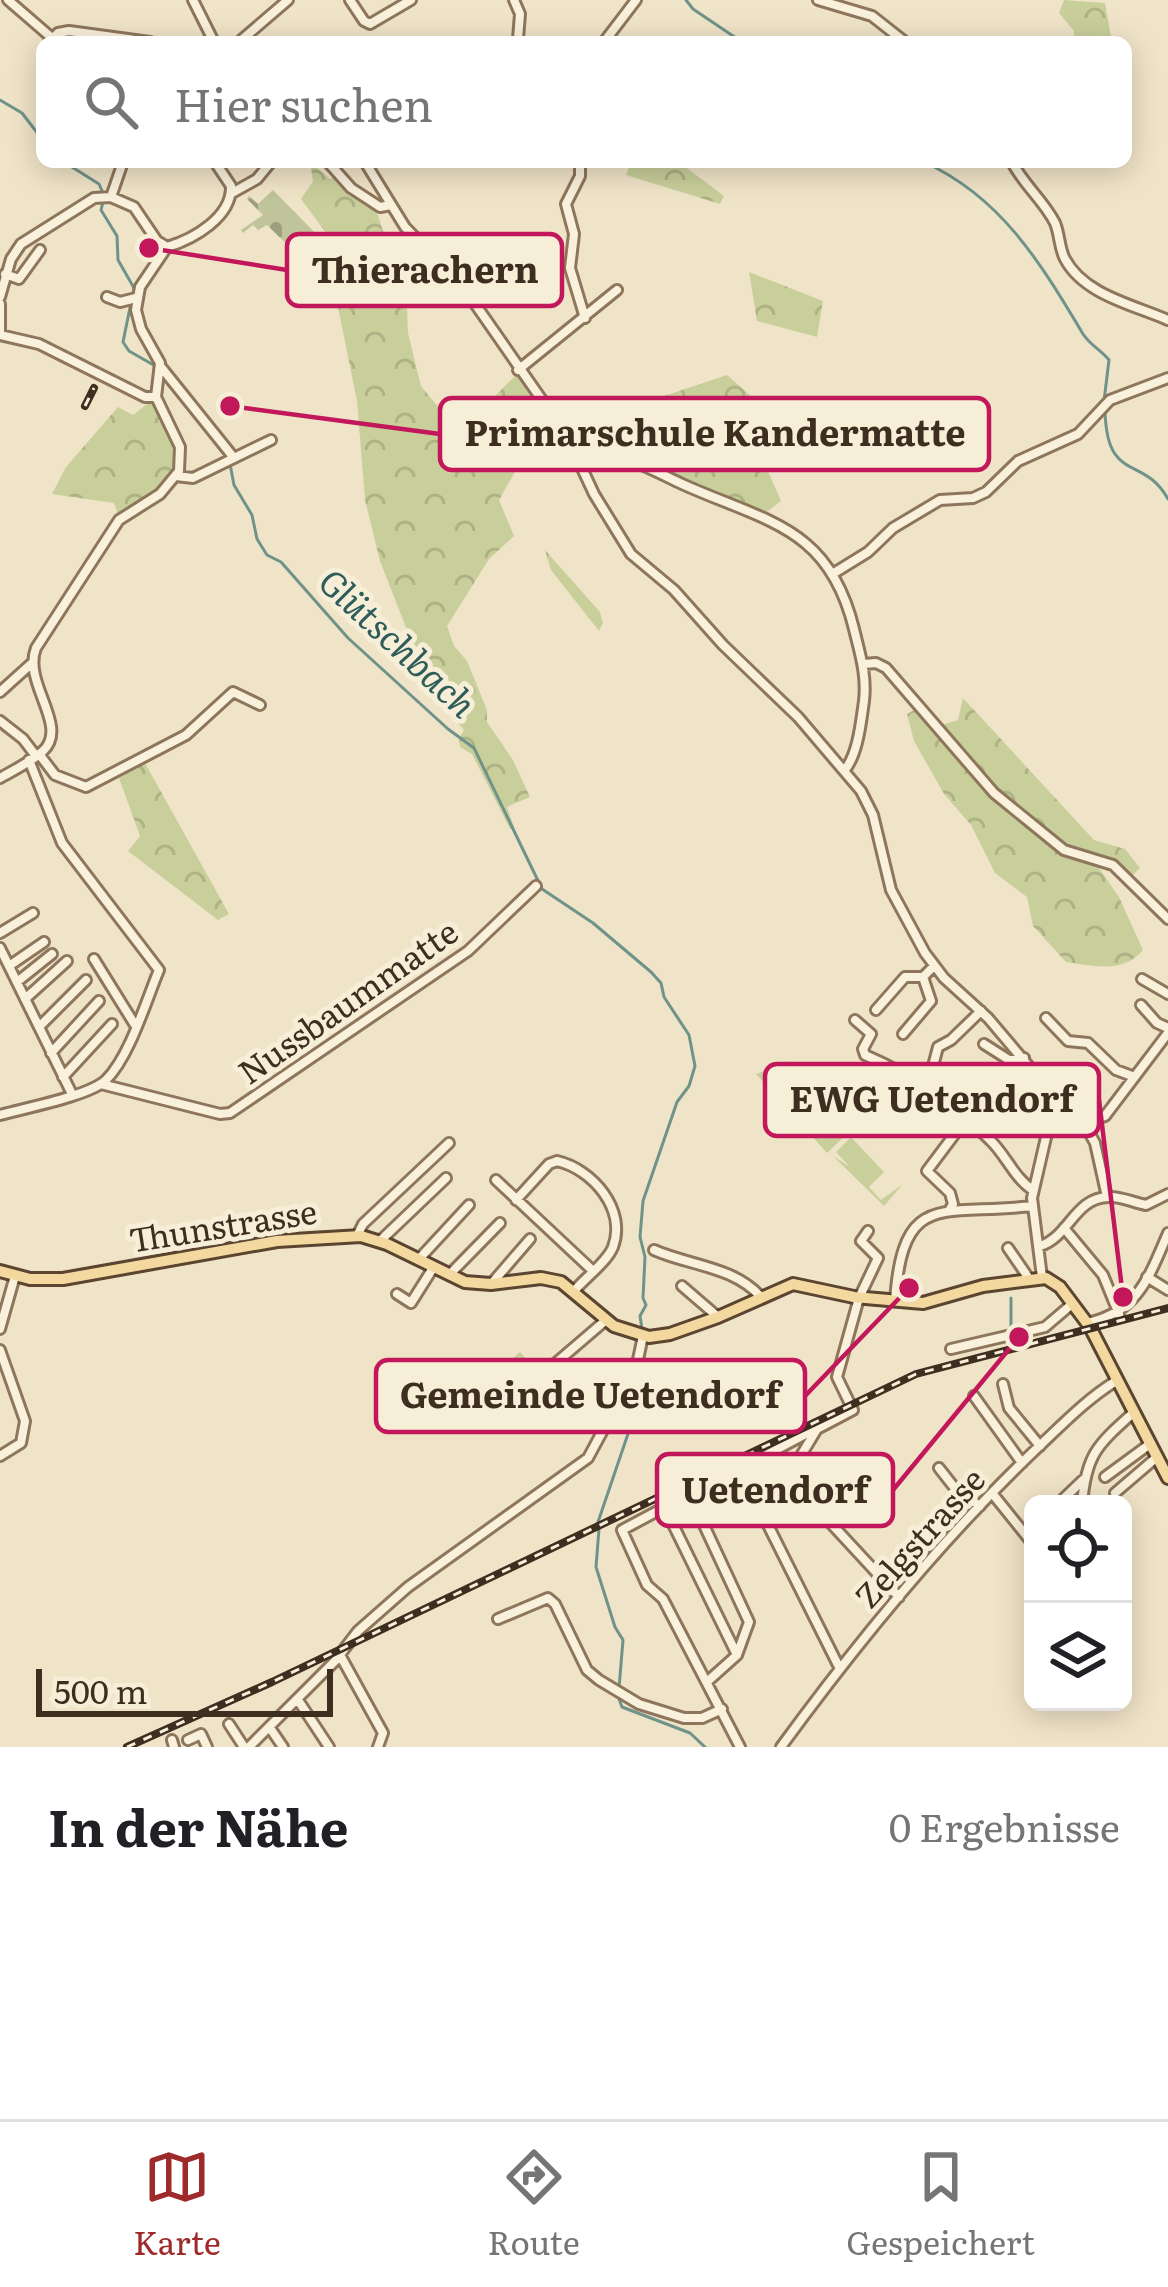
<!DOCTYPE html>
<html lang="de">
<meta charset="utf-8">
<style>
:root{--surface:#fff;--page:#f2f2f2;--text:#202124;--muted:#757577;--line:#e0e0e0;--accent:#9e2a2b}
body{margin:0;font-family:Literata,serif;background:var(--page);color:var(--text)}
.controls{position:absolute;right:36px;bottom:36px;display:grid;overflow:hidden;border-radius:18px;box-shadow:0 6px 30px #0003}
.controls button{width:108px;height:108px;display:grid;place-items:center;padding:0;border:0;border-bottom:3px solid var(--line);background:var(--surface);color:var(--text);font:60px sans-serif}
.scale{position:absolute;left:36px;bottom:30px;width:297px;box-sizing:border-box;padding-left:12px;border:6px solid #3d2e20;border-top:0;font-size:33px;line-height:42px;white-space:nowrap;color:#3d2e20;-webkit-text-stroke:9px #f7eed8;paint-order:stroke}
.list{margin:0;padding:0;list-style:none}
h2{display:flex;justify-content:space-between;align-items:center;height:156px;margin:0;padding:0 48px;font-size:51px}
h2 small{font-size:39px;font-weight:400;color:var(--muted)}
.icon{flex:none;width:66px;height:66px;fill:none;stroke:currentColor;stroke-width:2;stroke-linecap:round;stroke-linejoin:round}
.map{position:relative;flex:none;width:1168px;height:1747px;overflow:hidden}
.search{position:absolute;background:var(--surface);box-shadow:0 6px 30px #0003;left:36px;right:36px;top:36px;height:132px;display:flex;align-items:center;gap:30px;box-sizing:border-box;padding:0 42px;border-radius:18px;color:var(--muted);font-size:45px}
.sheet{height:372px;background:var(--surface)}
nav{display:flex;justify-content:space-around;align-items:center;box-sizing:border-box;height:168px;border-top:3px solid var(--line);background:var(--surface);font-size:33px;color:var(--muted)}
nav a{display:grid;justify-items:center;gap:6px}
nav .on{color:var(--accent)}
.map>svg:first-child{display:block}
.forest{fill:url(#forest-crowns)}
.cemetery{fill:url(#cemetery-stones)}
.pitch{fill:#c9cf9b}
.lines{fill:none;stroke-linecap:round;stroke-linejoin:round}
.stream{stroke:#6f938a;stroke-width:3}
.minor-casing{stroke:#8d765c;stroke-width:14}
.major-casing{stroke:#5b4430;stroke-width:16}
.minor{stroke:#faf1dc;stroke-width:8}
.major{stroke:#f3d9a0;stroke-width:10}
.rail-casing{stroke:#3d2e20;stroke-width:8}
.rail{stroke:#f7eed8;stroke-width:3;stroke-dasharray:9;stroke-linecap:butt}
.labels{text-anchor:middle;stroke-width:10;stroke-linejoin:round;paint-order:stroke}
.street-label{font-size:33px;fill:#3d2e20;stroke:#f7eed8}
.water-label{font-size:36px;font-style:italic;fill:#2f5d5a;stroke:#f7eed8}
.leader{fill:none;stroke:#c2185b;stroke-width:4.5}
.callout-dot{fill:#c2185b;stroke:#f7eed8;stroke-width:4.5}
.callout{fill:#f7eed8;stroke:#c2185b;stroke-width:4.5}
.callout-label{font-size:36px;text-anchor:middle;font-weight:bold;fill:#3d2e20}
</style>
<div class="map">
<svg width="1168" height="1747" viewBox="0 0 1168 1747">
<defs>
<pattern id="forest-crowns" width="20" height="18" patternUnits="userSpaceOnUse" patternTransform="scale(3)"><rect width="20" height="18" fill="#c9cf9b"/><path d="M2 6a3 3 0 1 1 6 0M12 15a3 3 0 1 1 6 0" fill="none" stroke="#aeb285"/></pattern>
<pattern id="cemetery-stones" width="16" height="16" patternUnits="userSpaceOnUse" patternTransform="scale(3)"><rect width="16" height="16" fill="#bfc49a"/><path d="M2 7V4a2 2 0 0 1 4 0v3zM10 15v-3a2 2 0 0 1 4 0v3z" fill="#9ca07d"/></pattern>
</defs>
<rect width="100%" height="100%" fill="#f0e4c8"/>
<path class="forest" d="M1064,0L1105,3L1112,42H1074V31L1059,13Z
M310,162L330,179L337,176L376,209L407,307L408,333L421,386L453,425L491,400L517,374L569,443L549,463H520L499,500L514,536L489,559L447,626L454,646L467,661L487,710V722L513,760L530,797L507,807L514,827L510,829L472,754L460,747L459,739L464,730L430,689L380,561L365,500L357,401L336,297L341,276L327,234L301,199L313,181Z
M631,162H679L724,196L720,204L626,175Z
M749,272L823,301L817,337L757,321Z
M727,375L791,431L792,445L761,455L781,501L764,514L628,458L578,448L595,419Z
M156,397L180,447L174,480L135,507L118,514L114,503L52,494L66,467L118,407L133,415Z
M545,550L600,612L603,623L599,631L551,570Z
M963,698L1094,840L1125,849L1140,868L1130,878L1099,868L1119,897L1143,950C1123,974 1093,966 1066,962L1033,926L1027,897L995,873L971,825L944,794L914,741L907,714L918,708L935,727L958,720Z
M145,763L229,914L218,920L128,851L140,836L119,778Z
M790,1061L801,1074L808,1069L825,1089L832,1085L866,1103L844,1131L846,1135L827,1153L756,1074Z"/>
<path class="cemetery" d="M273,190L325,243L328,252L311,268L267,225L258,230L253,225L243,233L241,230L263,215L247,199L249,196L258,204Z"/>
<path class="pitch" d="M851,1137L884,1172L869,1187L881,1200L903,1184L884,1206L833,1156L850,1167L836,1152Z
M520,1352L557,1395L529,1420L491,1377Z"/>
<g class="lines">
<path class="stream" d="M686,0L693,9L742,42
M0,100L22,113L42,139
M64,162L99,184L103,193
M924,162C1001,197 1040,262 1083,334C1090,345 1101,350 1109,360L1104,401
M103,202L101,210L117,236L118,260L134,288L123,342L129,351L157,367
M185,402L226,456
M1105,411C1107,484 1143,454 1168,499
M230,464L234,485L252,515L257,539L267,555L281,562L348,638L448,729L474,748L542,889L593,923L651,972L661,983L664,997L689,1035L695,1066L689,1086L677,1102L643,1201L640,1237L645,1257L643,1298L646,1305L640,1316L642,1329
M1011,1298V1331
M598,1522L631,1425L628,1403L641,1367
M599,1529L596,1567L615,1627L623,1640L619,1688
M618,1696L622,1707L690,1733L705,1747"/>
<g class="minor-casing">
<path id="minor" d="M8,0L52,38
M193,0L214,42
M350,0L364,21L370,24L411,0
M514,0L520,14L518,39
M818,0L872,16L905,42
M49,42L58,33L69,31L150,42
M239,42L288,0
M604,42L636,0
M328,162L351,188L380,207L391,205
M365,162L405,227L464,288L567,436L594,494L631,554L674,590L723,645L798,717L861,791L873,815L891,890L925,953L944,978L988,1018L1032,1070L1050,1120L1032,1198L1042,1277
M580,162V176L566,204L574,234L570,268L585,318
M1012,162C1023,184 1044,201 1055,223C1060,235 1059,248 1065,259C1084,295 1134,305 1168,320
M232,193L257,179L271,162
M111,197L123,162
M167,247C194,239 232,217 231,186L215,162
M5,274L19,279L40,250
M0,297L11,259L21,244L94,198L111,197L134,207L157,241L167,247
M107,297L120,302L136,298
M0,304V332
M0,335L39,344L145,397H156
M161,367L234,458
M518,370L617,290
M578,453C609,445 654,471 682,484C766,522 829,526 854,629C860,654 867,675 864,701C861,722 858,755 844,771
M176,476L193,478L271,440
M834,573L868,552L893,528L940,500L973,498L986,492L1018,461L1078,434L1110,400L1168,378
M864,664L876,663L886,668L994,793L1064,850L1113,865L1168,919
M0,692L31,664
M0,721L23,739L36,756
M39,754L55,775L86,787L186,735L233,692L260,705
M0,778C14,770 31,762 43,751C70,726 22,683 36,648L119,520L160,494L179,471L180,447L156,397L160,363L141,329L136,310L140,287L167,247
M0,933L33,913
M0,948L72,1094
M94,959L135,1025
M9,966L44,942
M1142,979L1168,994
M17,982L52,954
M25,999L67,961
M1141,1005L1157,1023L1168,1028
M876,1010L905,977H923L934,966
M1046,1018L1068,1041L1088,1043L1116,1070L1132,1076
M855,1020L871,1034L863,1049L865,1055C911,1075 955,1104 990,1140C1006,1155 1014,1178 1033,1190
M39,1027L86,980
M903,1034L931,1001L923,977
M984,1044L1009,1060L1024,1058
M51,1053L99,1001
M63,1077L112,1024
M920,1083L933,1066L938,1047L951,1040L981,1011
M101,1084L220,1114L230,1113L468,951L536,886
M0,1115C25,1108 89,1096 106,1080C130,1056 146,1001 159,970L62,843L29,760
M1050,1120L1084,1123L1105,1116L1168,1033
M1084,1123L1095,1143L1107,1197
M496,1180L592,1270
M516,1200L549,1164L557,1161C592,1169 627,1209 613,1247C607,1262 586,1277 575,1290
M949,1211L953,1204L950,1193L927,1171L966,1119
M1064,1228L1103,1275L1119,1314
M868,1231L861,1241L878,1258L859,1298L837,1377L853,1410L817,1429L788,1477L899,1597
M357,1236L363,1224L449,1143
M380,1241L446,1178
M1040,1246C1069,1237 1075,1197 1109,1197C1121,1196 1134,1203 1146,1205L1168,1194
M1008,1248L1030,1280
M654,1250C690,1266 733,1266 761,1297
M419,1259L469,1205
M450,1274L500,1223
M1147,1277L1168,1290
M492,1283L530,1239
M682,1286L718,1317
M397,1294L411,1303L433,1268
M895,1301C903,1188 943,1217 1032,1206
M1087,1323C1138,1312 1149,1277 1168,1233
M0,1329L15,1276
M951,1349L1045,1327L1072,1304
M0,1350L25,1421L21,1443L0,1456
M543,1374L606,1320
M1003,1384L1009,1408L1040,1446
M974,1396L1022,1463
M815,1429L740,1469L839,1667
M939,1468L957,1491L980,1506
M1105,1477L1150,1444
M992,1493L1033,1544
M1115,1493L1157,1457
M690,1495L749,1622L737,1655L708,1681
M1058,1504L1083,1480
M1082,1504C1086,1455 1097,1445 1133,1413
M664,1506L737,1655
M498,1619L548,1598L555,1604L587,1670L599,1680L639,1704L684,1718H702L722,1709
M340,1655L383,1733L378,1747
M298,1700L329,1747
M229,1724L244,1747
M270,1728L283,1747
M172,1740L174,1747
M188,1740L201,1734L207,1747
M249,1747L335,1661L358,1631L408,1587L588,1458L636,1369L643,1336
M740,1747L663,1599L647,1585L622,1530L740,1467
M781,1747C857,1643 939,1542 1032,1453C1059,1428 1085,1400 1116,1381"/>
</g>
<g class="major-casing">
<path id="major" d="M0,1271L30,1279H63L277,1241L361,1236L387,1244L465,1282L491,1284L541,1278L561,1282L614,1326L649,1337L670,1334L718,1317L793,1284L854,1297L923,1303L983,1286L1046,1278L1060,1287L1090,1327L1168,1478"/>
</g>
<use href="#minor" class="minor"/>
<use href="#major" class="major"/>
<g class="rail-casing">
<path id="rail" d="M85,406L94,388
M127,1747L272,1682L916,1374L1168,1308"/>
</g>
<use href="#rail" class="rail"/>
</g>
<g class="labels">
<g class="street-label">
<text transform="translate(348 1002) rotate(-35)" y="12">Nussbaummatte</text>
<text transform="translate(223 1226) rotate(-9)" y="12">Thunstrasse</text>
<text transform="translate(920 1538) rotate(-48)" y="12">Zelgstrasse</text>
</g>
<g class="water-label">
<text transform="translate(397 643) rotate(43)" y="13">Glütschbach</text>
</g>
</g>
<path class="leader" d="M149 248L287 270M230 406L440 434M1123 1297L1099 1100M909 1288L805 1396M1019 1337L893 1490"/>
<g class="callout-dot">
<circle cx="149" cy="248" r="12"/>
<circle cx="230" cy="406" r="12"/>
<circle cx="1123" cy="1297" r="12"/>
<circle cx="909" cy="1288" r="12"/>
<circle cx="1019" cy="1337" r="12"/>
</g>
<g class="callout">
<rect x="287" y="234" width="275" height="72" rx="12"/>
<rect x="440" y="398" width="549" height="72" rx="12"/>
<rect x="765" y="1064" width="334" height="72" rx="12"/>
<rect x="376" y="1360" width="429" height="72" rx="12"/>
<rect x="657" y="1454" width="236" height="72" rx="12"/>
</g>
<g class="callout-label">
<text x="425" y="283">Thierachern</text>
<text x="715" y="446">Primarschule Kandermatte</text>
<text x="932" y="1112">EWG Uetendorf</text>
<text x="590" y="1408">Gemeinde Uetendorf</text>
<text x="775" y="1503">Uetendorf</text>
</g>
</svg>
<div class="controls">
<button><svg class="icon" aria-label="locate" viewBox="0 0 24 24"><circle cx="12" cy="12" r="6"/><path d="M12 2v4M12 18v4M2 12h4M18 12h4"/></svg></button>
<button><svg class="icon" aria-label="layers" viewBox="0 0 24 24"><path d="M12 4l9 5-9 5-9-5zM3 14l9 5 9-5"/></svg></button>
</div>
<div class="scale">500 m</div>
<div class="search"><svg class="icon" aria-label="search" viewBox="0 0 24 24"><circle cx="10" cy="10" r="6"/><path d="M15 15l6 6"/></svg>Hier suchen</div>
</div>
<section class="sheet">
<h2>In der Nähe<small>0 Ergebnisse</small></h2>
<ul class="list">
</ul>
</section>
<nav>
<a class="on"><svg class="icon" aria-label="map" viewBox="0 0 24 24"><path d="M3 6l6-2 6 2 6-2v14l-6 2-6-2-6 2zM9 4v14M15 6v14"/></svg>Karte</a>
<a><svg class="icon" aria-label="directions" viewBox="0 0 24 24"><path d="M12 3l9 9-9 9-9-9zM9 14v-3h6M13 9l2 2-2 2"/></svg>Route</a>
<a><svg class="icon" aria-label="saved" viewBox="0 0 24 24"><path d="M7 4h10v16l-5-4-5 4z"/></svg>Gespeichert</a>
</nav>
